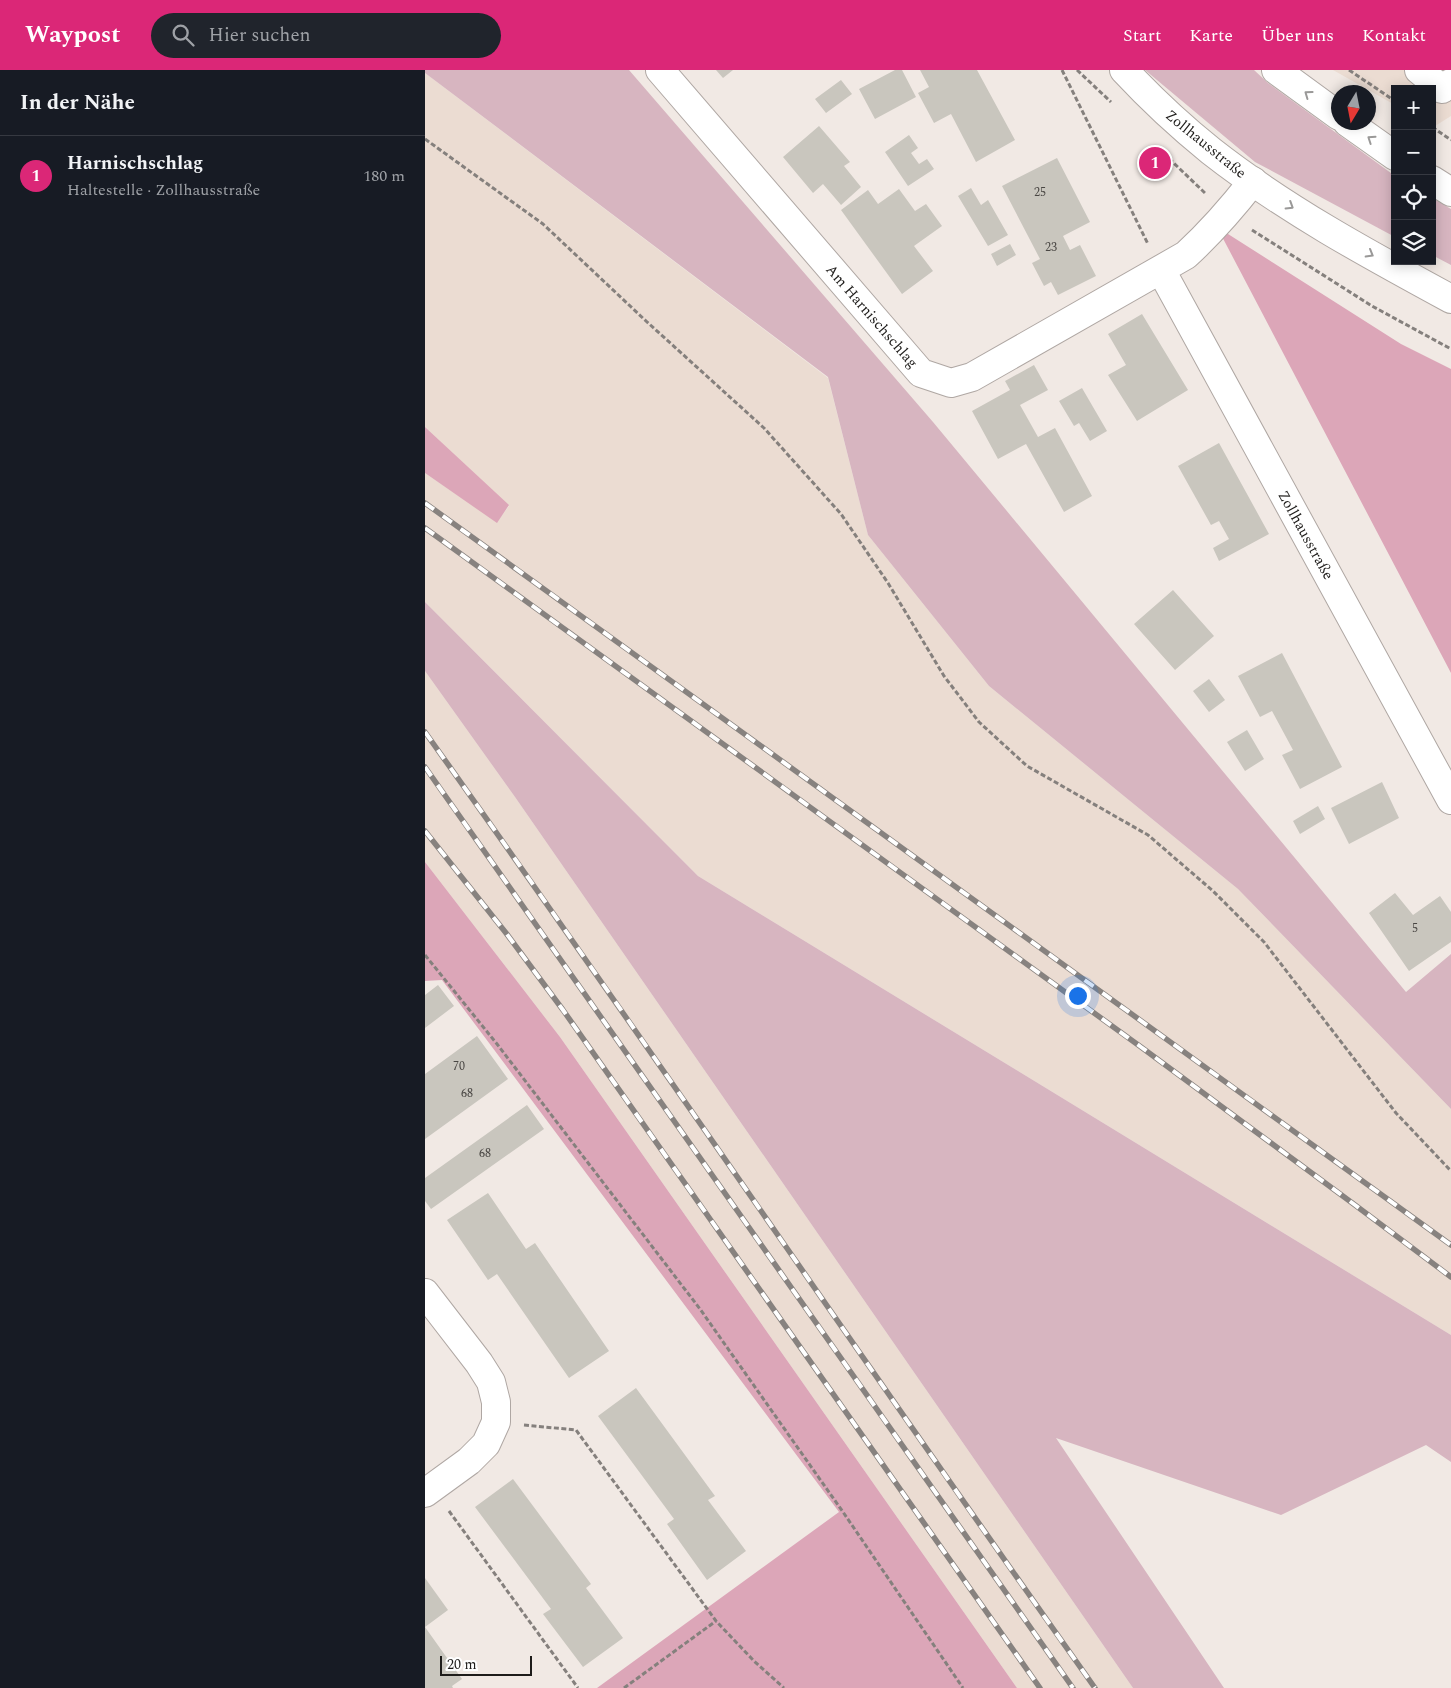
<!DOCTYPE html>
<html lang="de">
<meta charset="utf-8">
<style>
:root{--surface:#171b24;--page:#20242c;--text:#f1f3f6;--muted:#9ea1a6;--line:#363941;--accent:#db2777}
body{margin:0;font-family:Spectral,serif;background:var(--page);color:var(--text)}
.controls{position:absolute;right:15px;top:15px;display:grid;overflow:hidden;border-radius:0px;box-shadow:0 2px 12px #0003}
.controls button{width:45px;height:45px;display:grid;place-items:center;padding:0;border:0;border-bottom:1px solid var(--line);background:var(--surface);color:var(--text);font:25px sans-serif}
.compass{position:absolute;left:906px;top:15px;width:45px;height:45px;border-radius:50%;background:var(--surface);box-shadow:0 2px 12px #0003;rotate:190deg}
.scale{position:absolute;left:15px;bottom:12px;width:92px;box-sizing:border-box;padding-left:5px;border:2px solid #1e1c1a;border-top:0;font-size:14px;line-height:18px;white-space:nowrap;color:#1e1c1a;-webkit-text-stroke:4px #fff;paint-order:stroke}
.you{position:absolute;left:652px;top:925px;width:18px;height:18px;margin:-12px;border:4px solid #fff;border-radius:50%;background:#1a73e8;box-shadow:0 0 0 8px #1a73e833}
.badge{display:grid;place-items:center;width:32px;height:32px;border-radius:50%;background:var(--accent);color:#fff;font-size:16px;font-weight:700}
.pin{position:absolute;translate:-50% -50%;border:2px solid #fff;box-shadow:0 1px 5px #0006}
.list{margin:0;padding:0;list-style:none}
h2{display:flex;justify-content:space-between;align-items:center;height:65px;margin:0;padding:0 20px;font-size:21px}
h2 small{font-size:16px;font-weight:400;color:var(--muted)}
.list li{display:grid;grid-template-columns:32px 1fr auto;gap:15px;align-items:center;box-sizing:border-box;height:80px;padding:0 20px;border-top:1px solid var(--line)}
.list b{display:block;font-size:19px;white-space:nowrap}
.list p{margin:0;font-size:16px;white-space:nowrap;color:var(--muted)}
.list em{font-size:16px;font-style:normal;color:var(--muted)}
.icon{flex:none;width:28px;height:28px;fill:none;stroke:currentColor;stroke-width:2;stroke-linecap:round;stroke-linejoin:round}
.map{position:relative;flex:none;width:1026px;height:1618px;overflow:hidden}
header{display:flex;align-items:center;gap:30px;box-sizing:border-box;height:70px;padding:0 25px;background:var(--accent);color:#fff}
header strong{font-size:24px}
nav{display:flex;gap:28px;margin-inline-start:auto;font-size:18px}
.search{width:350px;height:45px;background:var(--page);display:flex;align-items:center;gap:12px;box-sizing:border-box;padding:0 18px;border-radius:28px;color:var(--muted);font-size:19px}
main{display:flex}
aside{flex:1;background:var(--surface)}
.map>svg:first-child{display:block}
.built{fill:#ebdcd2}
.green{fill:#d7b5c0}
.forest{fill:#dca6b8}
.building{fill:#c9c6be}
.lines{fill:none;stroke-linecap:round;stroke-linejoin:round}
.minor-casing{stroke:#afa7a3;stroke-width:30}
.major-casing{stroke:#afa7a3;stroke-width:30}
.path{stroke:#85807d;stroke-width:3;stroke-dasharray:5 2.5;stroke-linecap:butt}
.minor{stroke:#fff;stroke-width:28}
.major{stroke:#fff;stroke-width:28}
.rail-casing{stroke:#87827f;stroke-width:5.5}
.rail{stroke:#fff;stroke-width:4;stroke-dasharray:11;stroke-linecap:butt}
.oneway{stroke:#9a9998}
.labels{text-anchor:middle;stroke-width:5;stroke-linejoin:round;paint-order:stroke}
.number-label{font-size:12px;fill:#494643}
.street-label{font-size:15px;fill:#1e1c1a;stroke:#fff}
</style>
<header>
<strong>Waypost</strong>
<div class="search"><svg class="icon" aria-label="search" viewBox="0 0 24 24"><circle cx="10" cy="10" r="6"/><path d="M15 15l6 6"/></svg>Hier suchen</div>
<nav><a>Start</a><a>Karte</a><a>Über uns</a><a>Kontakt</a></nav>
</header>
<main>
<aside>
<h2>In der Nähe<small></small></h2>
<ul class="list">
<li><span class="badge">1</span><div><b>Harnischschlag</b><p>Haltestelle · Zollhausstraße</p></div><em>180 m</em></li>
</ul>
</aside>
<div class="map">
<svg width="1026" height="1618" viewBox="0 0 1026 1618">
<rect width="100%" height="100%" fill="#f1e9e4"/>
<path class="built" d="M908,0H1026V46L1010,56L1007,55V19H970V35Z
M0,3L403,308L443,465L564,616L813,819L1026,1039V1265L273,806L0,532V403L72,452L84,436L0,357Z
M0,601L90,727L708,1618H592L135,967L0,792Z"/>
<path class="green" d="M0,0H204L508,352L981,922L1026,884V1039L813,819L564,616L443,465L403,307L0,3Z
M720,0H829L843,13L970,106V167L830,92Z
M1007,128L1026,139V195L1007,185Z
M0,532L273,806L1026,1265V1392L1001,1375L856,1445L631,1368L799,1618H708L90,727L0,601Z"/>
<path class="forest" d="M792,157L976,274L1026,299V603Z
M0,357L84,435L72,453L0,403Z
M0,792L135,967L592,1618H172L414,1442L17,910L0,911Z"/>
<path class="building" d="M291,0H308L298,8Z
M470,0H477L491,27L450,49L434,19Z
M495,0H552L590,70L551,92L526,44L509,53L493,23L504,17Z
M416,10L427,24L401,43L390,29Z
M394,56L425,92L419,96L436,117L416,135L398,114L388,123L358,87Z
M484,65L493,78L486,83L494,94L502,89L509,99L483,116L460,82Z
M632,88L665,152L638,166L645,180L655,175L671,206L633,225L626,212L619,216L607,193L615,189L577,116Z
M546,118L556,135L563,130L583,165L563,176L533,126Z
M474,119L490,141L501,134L517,156L489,176L508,201L477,224L416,140L443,120L453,134Z
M585,174L591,185L572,196L566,184Z
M717,244L763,320L712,351L683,305L701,295L683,264Z
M609,295L623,320L595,335L613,367L630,358L667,426L639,442L601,374L573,389L547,341L585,320L580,311Z
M657,318L682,361L665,371L654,353L649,356L634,331Z
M794,373L844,464L794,491L788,478L804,469L794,451L786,455L753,396Z
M748,520L789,566L750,600L709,554Z
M857,583L917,697L875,719L857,685L868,680L847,641L835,647L813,606Z
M784,609L800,630L784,642L768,621Z
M822,660L839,689L820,701L802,672Z
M957,712L974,748L924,774L906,738Z
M893,736L900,749L875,764L868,751Z
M970,823L988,845L1015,826L1026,842V872L984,901L944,843Z
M13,915L29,936L0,958V925Z
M52,966L83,1009L0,1069V1004Z
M102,1035L119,1059L6,1139L0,1131V1108Z
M63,1123L101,1179L110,1173L184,1281L144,1308L72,1204L63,1210L22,1150Z
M211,1318L290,1426L283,1430L321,1481L282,1510L242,1454L249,1449L173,1346Z
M88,1409L166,1514L161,1518L198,1568L158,1597L118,1544L126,1539L50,1437Z
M0,1508L23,1540L0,1557L37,1609L27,1616L28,1618H0Z"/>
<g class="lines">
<g class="minor-casing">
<path id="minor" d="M235,0L496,303L526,313L547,307L761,185C786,162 807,138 828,111
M994,0L1017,19L1026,13
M736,200L1026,730
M0,1223L54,1293L66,1312L71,1332V1352L61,1374L44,1391L0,1423"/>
</g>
<g class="major-casing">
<path id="major" d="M699,0C726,29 755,56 786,81C860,139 943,184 1026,229
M851,0L914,46
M922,52L970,86
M1007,110L1026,122"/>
</g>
<path class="path" d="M637,0L723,174
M652,0L686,32
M924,0L970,31
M1007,57L1026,70
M0,69L118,154L221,251L339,358L416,444L463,513L519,606L554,652L602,696L723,765L788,821L839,872L971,1043L1026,1101
M733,78L781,124
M827,160L947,236L1026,279
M0,885L72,974L275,1239L418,1442L538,1618
M99,1355L151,1360L291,1551L329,1591L359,1618
M24,1441L153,1618
M199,1618L291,1551"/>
<use href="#minor" class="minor"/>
<use href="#major" class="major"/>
<g class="rail-casing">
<path id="rail" d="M0,433L1026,1175
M0,458L716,977L930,1135L1026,1207
M0,662C226,979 445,1301 670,1618
M0,697L648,1618
M0,761L81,863L138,940L615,1618"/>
</g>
<use href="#rail" class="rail"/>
</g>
<defs><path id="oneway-chevron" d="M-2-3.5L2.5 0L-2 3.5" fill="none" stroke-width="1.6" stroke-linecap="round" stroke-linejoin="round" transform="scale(1.25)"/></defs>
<g class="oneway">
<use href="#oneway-chevron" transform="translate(883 24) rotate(-144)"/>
<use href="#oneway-chevron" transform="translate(946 69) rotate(-146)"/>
<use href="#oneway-chevron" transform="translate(865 136) rotate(32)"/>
<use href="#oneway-chevron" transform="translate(945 184) rotate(30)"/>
</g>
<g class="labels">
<g class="number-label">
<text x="615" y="126">25</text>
<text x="626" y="181">23</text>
<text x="990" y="862">5</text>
<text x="34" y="1000">70</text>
<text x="42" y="1027">68</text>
<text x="60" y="1087">68</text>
</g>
<g class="street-label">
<text transform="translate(781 74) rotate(39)" y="5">Zollhausstraße</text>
<text transform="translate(447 246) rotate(49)" y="5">Am Harnischschlag</text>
<text transform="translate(881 465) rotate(61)" y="5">Zollhausstraße</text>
</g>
</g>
</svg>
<div class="controls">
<button>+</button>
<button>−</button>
<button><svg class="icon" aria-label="locate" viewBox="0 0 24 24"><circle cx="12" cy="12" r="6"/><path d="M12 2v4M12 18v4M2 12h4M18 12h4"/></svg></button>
<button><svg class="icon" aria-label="layers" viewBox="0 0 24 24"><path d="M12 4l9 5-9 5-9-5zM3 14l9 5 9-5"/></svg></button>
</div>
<svg class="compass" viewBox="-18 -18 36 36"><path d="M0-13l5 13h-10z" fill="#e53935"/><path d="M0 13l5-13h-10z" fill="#9ea1a6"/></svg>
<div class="scale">20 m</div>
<div class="you"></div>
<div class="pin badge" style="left:730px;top:93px">1</div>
</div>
</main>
